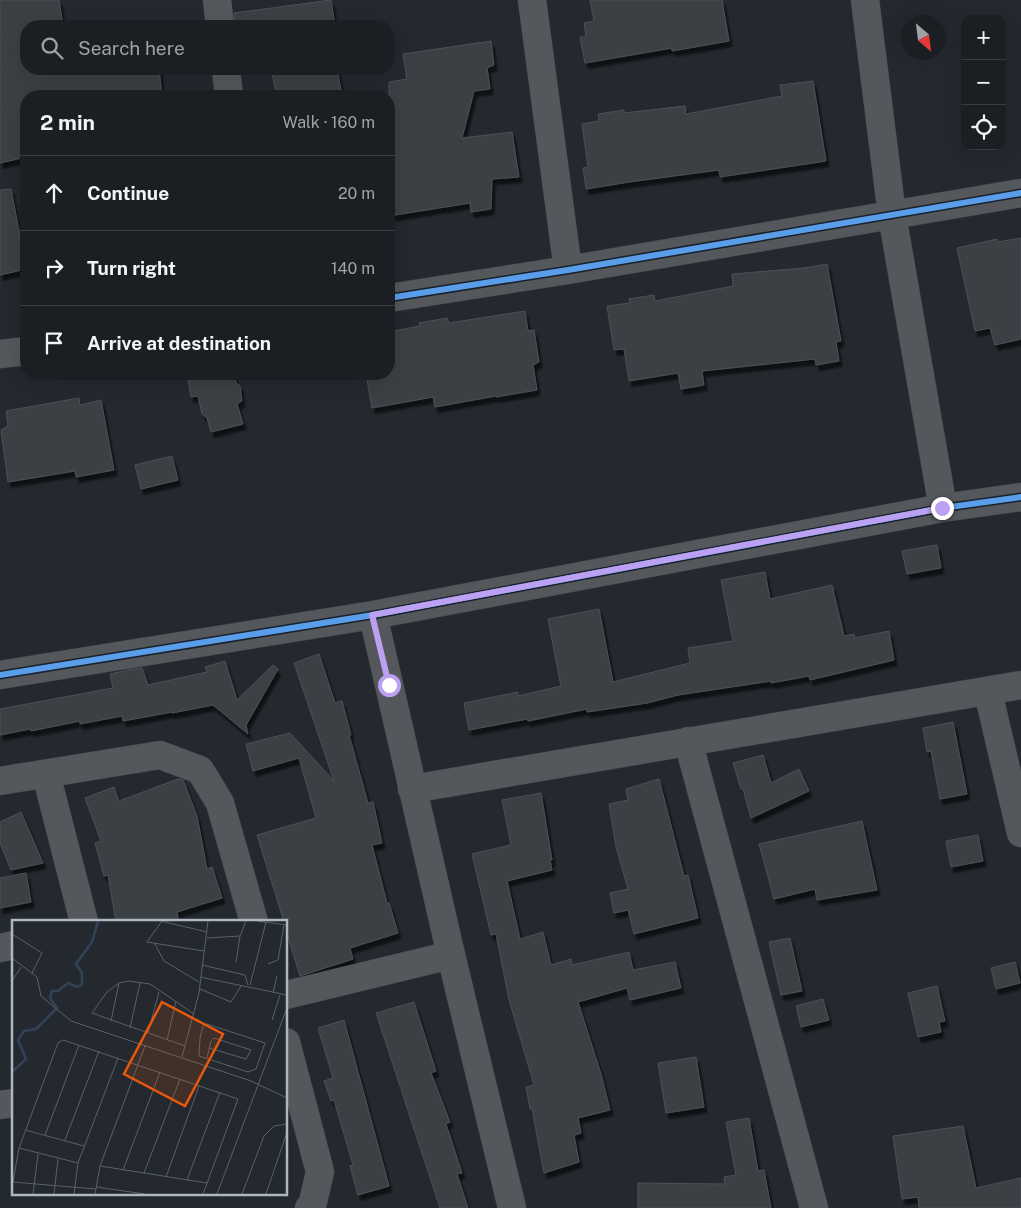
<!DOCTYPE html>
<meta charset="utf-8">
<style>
:root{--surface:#1b1f23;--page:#282c30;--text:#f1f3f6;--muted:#a0a2a6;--line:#393d41}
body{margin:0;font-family:"Public Sans",sans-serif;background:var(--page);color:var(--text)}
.controls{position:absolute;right:15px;top:15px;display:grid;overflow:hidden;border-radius:10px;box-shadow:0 5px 20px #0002}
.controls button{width:45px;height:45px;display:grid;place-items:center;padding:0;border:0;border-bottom:1px solid var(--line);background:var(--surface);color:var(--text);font:25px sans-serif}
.compass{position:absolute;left:901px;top:15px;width:45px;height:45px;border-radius:50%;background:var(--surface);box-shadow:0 5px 20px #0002;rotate:152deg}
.stop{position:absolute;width:15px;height:15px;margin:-11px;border:4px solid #bca0f2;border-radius:50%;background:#fff}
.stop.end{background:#bca0f2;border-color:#fff;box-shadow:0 1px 5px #0008}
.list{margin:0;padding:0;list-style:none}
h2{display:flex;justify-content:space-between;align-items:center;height:65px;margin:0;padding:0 20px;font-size:21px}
h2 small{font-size:16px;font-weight:400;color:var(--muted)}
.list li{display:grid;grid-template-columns:32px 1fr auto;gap:15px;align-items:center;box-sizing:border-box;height:75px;padding:0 20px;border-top:1px solid var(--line)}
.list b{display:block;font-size:19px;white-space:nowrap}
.list em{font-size:16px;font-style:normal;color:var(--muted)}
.icon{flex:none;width:28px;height:28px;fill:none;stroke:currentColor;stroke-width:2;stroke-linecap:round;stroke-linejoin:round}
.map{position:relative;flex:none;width:1021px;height:1208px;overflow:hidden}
.search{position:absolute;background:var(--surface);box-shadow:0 5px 20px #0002;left:20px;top:20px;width:375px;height:55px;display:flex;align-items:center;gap:12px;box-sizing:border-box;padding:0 18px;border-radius:20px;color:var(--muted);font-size:19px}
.panel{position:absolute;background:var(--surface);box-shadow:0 5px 20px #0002;left:20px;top:90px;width:375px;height:290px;border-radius:20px}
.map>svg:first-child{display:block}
.building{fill:#3b3f44;stroke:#4c5157;filter:url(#shadow)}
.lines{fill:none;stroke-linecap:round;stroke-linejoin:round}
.street-casing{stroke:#404348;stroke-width:29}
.street{stroke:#54585d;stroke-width:28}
.cycleway-casing{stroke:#192029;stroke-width:9}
.cycleway{stroke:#5a9eea;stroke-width:6}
.route{stroke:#bca0f2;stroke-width:6}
.inset-river{fill:none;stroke:#334356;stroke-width:2.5}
.inset-road{fill:none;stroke:#5b6169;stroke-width:1}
.view{fill:#e8590c;fill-opacity:0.15;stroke:#e8590c;stroke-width:2.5}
.inset-edge{fill:none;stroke:#adb6c1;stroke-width:2.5}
</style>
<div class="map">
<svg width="1021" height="1208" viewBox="0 0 1021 1208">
<defs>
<filter id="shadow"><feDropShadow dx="3" dy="5.5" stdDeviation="1" flood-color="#0009"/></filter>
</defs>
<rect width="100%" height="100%" fill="#24292f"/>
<path class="building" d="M0,0H59L63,26H26V69H159L162,96H26V157L0,163Z
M331,0L335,26H235L234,13Z
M590,0H722L729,41L672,51V48L585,63L580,37H586L584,23L594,21Z
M491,41L494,65L487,68L490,89L474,91L462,138L512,132L519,177L492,179L491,209L471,212L470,203L389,216V82L407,79L403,54Z
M271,69H337L341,90L309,96H277Z
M813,81L826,161L720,177L719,170L629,182L586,189L583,168L588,167L582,124L599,121L598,114L624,110V113L685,106L686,114L782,96L780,85Z
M11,189L20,236H21L26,258V269L0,275V190Z
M1021,238V339L995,345L990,328L975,331L957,248L997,239L998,242Z
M827,264L841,341L836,342L839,361L816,365L815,359L702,371L704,385L681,389L678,373L629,381L624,349L614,350L607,306L630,303L629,299L654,295L655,301L733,286L732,274L804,268Z
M525,311L528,331L534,330L539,362L533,365L537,390L496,397V396L435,407L433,397L372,408L366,374H389V332L420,326L419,323L447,318L449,323Z
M187,374H234L236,383L240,386L242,401L237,404L243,424L211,432L207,418L202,414L198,396L191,397Z
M79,398L80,405L101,400L114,470L76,477L75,471L8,482L1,430L8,426L6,411Z
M172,456L178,480L141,489L135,465Z
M937,545L941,568L907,574L902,551Z
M765,572L770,599L832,585L844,636L854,634L855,638L889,631L894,660L810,680L809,676L771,683V681L678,695L647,703L587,712V709L528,721L527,719L469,730L464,703L518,692V696L561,686L548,619L599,609L613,682L690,663L688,648L733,641L721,580Z
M319,654L335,703L342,701L351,735H349L368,803L373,802L382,843L372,845L387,903H389L398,933L350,948L353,959L300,976L287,934L286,922H284L257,835L316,818L299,758L253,771L246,744L290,733L334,781L294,663Z
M225,661L237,700L273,665L278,669L246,725L248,734L213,705L172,713V712L123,721L122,716L80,724V721L31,731L30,729L0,735V709L113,688L110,674L128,670L142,668L148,685L207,672L205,667Z
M953,722L967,794L940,799L931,751L927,752L923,728Z
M763,755L771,783L799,769L809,791L751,818L743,789H741L733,763Z
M178,779L183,780L197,816L207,869L212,867L222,898L177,912L179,922H116L108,875L104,876L95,843L101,841L85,798L114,787L119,801Z
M659,779L684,876L688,875L698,918L634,934L628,910L614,913L610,893L628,889L616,847L609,804L628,800L626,789Z
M541,793L552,860H550L552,870L507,881L520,939L543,932L551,965L571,959L572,965L629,952L633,970L675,962L681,988L630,1000L627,988L578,1002L601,1074L610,1110L578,1118L581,1133L574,1135L579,1162L544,1173L532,1109H530L526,1087L534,1085L509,1000L496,934L491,935L472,854L511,845L502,800Z
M21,812L43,863L11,870L0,843V822Z
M862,821L877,890L817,900L815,889L774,899L759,844Z
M978,835L983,861L951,867L946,841Z
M26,873L31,902L0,908V878Z
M790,938L802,991L781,995L769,942Z
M1015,962L1020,983L996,989L991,968Z
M937,986L945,1021L939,1022L941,1032L918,1037L908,993Z
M823,999L829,1020L801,1027L796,1006Z
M414,1002L436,1071L431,1073L450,1122L446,1124L462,1173L457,1174L468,1208H440L376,1013Z
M344,1020L389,1186L358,1195L350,1166L353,1165L334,1100L331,1101L324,1081L333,1078L318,1028Z
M696,1057L704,1107L666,1113L658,1063Z
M749,1118L758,1171L764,1170L771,1208H638V1183L725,1184L724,1177L736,1175L726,1122Z
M963,1126L976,1188L1021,1178V1208H919L918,1197L902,1199L893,1136Z"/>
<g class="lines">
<g class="street-casing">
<path id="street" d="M217,0L220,26
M532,0L568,270
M865,0L892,215L943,508
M226,69L229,96
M389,298L568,270L1021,193
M0,354L26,351
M373,615L451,955L512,1208
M0,675L373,615L943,508L1021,497
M988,692L1021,833
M688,741L814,1208
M46,774L84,922
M0,781L160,755L200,770L220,803L254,922
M412,789L1021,685
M0,948L14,945
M286,995L451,955
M286,1042L320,1172L312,1206L309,1208
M0,1105L14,1103"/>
</g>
<use href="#street" class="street"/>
<g class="cycleway-casing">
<path id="cycleway" d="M389,298L568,270L1021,193
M0,675L373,615L943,508L1021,497"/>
</g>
<use href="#cycleway" class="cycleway"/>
</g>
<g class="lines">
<path class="route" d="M389,685L372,615L942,508"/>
</g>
<g transform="translate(12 920)">
<rect width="275" height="275" fill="#24292f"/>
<path class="inset-river" d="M0,152L14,139L6,120L12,111L24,109L45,88L38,78L40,71H46L56,63L65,67L70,65V53L64,44L80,22L86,1"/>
<path class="inset-road" d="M149,1L195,12M150,1L135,22L192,31M245,1L275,5M0,14L30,33L20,53M195,18L228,16L234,1M143,24L152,41L187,62M0,38L25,57L29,76L59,101L239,161L275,178M224,42L228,16M256,44L266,40L272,5M190,45L233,55L236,65M188,57L275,75M0,61L9,47M238,65L254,2M188,69L219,82L229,66M261,73L265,56M260,100L268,75M99,101L107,63M195,104L253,123L244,149L236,152L187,136L188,118L191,106ZM118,108L128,63M136,113L147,72M155,120L164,81M173,126L80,93L95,72L107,63L116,61L138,64L182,94M170,137L187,73L196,1M195,138L199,121L202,118L239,130L234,139L197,128M13,210L72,226M33,215L67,125M53,220L87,131M7,228L66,243M88,246L195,263M111,250L148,152M132,253L168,159M154,257L187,166M175,260L208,172M1,262L7,228L46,123L51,120L226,179L191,274M1,262L83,269M84,267L133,274M21,274L26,234M42,274L46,239M62,274L66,243L106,138M83,274L88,246L133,126M205,274L275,88M230,274L252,216L262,206L275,204M254,274L275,212"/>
<path class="view" d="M150,82L211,114L173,186L112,154Z"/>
<rect width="275" height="275" class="inset-edge"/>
</g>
</svg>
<div class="controls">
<button>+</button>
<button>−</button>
<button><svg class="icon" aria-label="locate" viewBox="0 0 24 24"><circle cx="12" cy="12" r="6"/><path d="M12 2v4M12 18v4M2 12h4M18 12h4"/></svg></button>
</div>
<svg class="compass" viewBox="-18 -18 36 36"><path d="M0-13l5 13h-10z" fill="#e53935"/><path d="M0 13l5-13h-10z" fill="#a0a2a6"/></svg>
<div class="stop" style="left:389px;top:685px"></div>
<div class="stop end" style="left:942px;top:508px"></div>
<div class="search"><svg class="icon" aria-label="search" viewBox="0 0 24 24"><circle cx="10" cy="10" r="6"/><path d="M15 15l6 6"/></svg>Search here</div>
<section class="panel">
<h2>2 min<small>Walk · 160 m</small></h2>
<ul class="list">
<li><svg class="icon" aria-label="ahead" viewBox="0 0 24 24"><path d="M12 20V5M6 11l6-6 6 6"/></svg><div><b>Continue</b></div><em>20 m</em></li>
<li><svg class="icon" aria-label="right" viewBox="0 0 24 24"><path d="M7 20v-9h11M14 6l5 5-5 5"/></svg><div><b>Turn right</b></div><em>140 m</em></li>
<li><svg class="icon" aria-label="arrive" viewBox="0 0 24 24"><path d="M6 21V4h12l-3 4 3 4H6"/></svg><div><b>Arrive at destination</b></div></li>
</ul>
</section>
</div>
